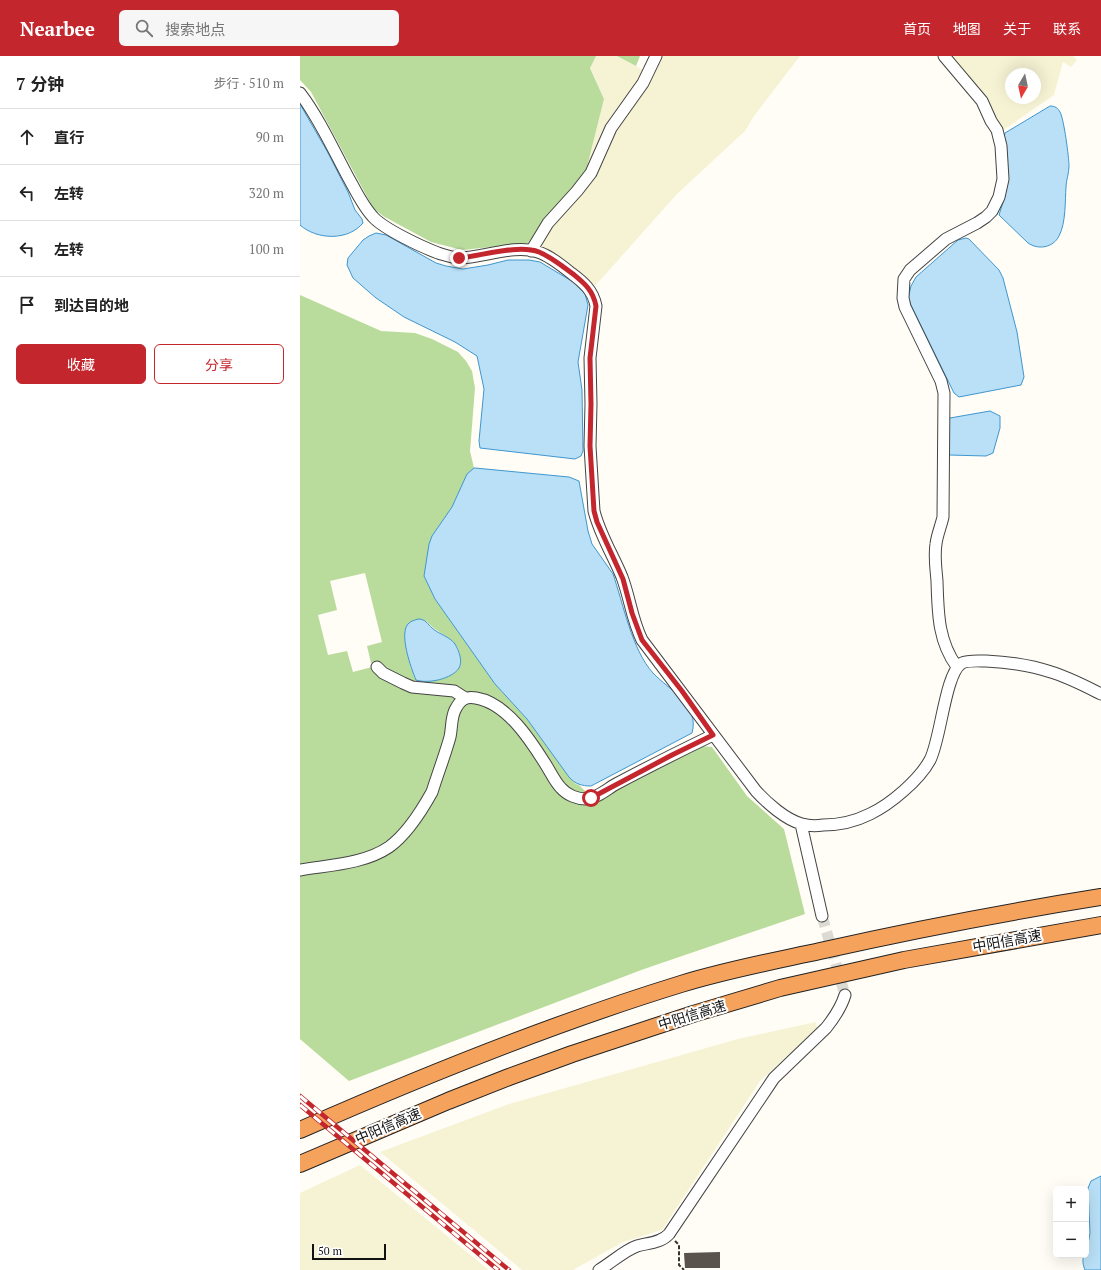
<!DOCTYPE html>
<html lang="zh">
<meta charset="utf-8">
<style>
:root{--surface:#fff;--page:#f6f6f6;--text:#222;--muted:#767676;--line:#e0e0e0;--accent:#c4262e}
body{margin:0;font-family:"PT Serif","Noto Sans SC",serif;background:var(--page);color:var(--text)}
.controls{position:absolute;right:12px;bottom:12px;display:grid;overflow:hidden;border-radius:6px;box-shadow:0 4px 16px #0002}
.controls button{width:36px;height:36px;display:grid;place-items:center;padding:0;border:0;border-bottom:1px solid var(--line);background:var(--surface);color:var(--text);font:20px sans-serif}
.compass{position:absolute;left:705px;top:12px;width:36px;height:36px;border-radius:50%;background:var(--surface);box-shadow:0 4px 16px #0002;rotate:189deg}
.scale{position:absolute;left:12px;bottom:10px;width:74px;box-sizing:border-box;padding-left:4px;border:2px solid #111;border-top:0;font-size:11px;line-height:14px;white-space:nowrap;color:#111;-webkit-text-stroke:3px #fff;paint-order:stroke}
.stop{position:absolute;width:12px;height:12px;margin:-9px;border:3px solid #c4262e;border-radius:50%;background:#fff}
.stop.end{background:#c4262e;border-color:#fff;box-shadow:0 1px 4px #0008}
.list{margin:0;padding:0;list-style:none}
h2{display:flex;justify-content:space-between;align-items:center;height:52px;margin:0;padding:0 16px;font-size:17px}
h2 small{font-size:13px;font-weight:400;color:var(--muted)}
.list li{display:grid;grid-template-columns:26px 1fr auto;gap:12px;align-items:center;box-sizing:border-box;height:56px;padding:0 16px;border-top:1px solid var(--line)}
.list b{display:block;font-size:15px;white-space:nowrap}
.list em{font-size:13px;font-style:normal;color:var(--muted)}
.actions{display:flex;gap:8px;padding:12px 16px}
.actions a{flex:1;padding:9px 0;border:1px solid var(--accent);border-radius:6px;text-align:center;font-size:14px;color:var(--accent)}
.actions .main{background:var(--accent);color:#fff}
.icon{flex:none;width:22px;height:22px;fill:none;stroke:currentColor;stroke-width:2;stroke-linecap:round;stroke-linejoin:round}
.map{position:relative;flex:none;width:801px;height:1214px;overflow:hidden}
header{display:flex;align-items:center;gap:24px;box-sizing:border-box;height:56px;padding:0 20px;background:var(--accent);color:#fff}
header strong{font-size:19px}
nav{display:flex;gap:22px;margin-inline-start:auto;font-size:14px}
.search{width:280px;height:36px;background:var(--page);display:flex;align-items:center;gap:10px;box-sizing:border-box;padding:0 14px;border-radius:6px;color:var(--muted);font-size:15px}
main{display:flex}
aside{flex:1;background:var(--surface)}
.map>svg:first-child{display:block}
.farmland{fill:#f6f3d4;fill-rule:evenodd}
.forest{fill:#b9dc9c;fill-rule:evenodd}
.water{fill:#b9e0f7;stroke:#3f96cf}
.building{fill:#5a524d}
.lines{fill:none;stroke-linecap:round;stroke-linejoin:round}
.minor-tunnel{stroke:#dbdad3;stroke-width:11;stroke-dasharray:11 5.5;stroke-linecap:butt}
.minor-casing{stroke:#444;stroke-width:13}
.highway-casing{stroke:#222;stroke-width:18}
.path{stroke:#333;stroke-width:2;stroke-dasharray:4 2;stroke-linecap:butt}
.minor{stroke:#fff;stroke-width:11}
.highway{stroke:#f5a25d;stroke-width:16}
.rail-casing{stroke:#c4262e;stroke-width:4.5}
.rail{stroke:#fff;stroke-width:3;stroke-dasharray:9;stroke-linecap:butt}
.route{stroke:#c4262e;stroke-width:5}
.labels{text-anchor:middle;stroke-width:4;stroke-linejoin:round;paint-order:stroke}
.street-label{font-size:14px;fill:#111;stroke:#fff}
</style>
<header>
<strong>Nearbee</strong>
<div class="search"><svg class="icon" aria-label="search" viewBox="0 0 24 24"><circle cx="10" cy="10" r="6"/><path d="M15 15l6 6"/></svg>搜索地点</div>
<nav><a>首页</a><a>地图</a><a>关于</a><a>联系</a></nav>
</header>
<main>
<aside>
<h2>7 分钟<small>步行 · 510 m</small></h2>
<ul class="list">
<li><svg class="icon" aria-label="ahead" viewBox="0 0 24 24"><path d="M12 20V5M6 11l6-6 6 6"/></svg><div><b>直行</b></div><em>90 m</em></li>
<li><svg class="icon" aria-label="left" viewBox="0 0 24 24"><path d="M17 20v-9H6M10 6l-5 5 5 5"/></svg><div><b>左转</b></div><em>320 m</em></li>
<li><svg class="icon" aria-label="left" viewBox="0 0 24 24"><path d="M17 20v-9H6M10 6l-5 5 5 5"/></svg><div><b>左转</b></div><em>100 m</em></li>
<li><svg class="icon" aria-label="arrive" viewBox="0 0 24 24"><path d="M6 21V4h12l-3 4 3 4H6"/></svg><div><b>到达目的地</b></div></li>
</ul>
<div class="actions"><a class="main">收藏</a><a>分享</a></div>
</aside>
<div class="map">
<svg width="801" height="1214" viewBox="0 0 801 1214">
<rect width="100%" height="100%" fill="#fffdf5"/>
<path class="farmland" d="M296,0H317L351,18L362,0H500L454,60L445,75L377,138L295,230L240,195L238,189L286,115L304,43L290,11Z
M646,0H773L777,4L771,11L763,6L754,39L702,75ZM711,18H735V42H711Z
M516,966L517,972L460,1025L362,1174L323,1186L273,1214H222L80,1096L209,1048L438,983Z
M60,1109L189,1214H0V1137Z"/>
<path class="forest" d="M0,0H296L290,12L304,43L286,115L228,187L162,194L131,186L83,160L73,152L11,36L0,24Z
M317,0H340L336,10Z
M0,239L81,275L115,277L132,283L158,296L166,305L172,315L175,332L170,395L174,412L167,418L152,451L132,480L124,520L135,543L195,628L227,663L269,721L276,728L279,729L295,745L401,690L412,691L447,740L484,773L505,858L344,913L49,1025L0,983ZM65,517L82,586L67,590L72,611L53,616L47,595L28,599L18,559L37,554L30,525ZM126,565C141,582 164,582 160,611L111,612L109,601Z"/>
<path class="water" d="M0,48L27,95L48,136L55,154L62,163L63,167C48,185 17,184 0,169Z
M750,50C755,50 758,52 760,56C764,63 769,102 769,110C769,118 766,124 766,131C765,145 766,167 759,180C753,192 738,194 728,187L699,159L705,140L704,81L705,77Z
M76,177L86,179L136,207L146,210L163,213L188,209L208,204H229L240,206L275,227L285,238L288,249L278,306L282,334L283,395L281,400L275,403L180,392L179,385L184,333L177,300L155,286L104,261L76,242L53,222L47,209L48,202L63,184L69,180Z
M666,182L669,183L699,214L703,222L717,276L724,321L721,329L659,341L654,337L608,243L611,230L616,221L658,184Z
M690,355L700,360V372L693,397L686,400L649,399L648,367L650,362Z
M174,412H175L269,421L279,425L288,475L292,488L313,518C323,547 332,594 353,617C369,634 400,649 392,677L291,730C282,730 275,728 269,721L227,663L195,628L135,543L124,520L129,488L132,480L152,451L167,418Z
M118,563C126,563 127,568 132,572C140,579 149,580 155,588C159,595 163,605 159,612C152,623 128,628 116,624C111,612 98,576 109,567C111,565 115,564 118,563Z
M801,1120V1214H785C783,1209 782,1204 784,1199H786L790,1177L788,1132L791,1125Z"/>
<path class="building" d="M420,1196V1212H385L384,1197Z"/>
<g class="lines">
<path class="minor-tunnel" d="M522,860L545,939"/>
<g class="minor-casing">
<path id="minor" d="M644,0L682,45L691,65L697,74L701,90L703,123L699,141L692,155L686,161L677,167L646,183L610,214L604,223L603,242L605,251L641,325L644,337L643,461C641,470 637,479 636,488C634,500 636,513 637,525C638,557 638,585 657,611
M0,37C19,62 33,93 48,121C56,135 63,151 74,162C86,174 122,191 138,197C145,199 152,202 159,202C183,202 214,188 238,196C250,200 261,209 271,217C283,226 293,234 296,250L290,302L291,348L290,390L294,455C300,479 313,499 322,521C330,542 332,564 342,584L456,735C467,747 486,764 502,768C509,770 516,770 523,769C539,769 556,765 570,758C591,748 619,724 630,704C641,683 645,617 662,607C668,604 679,605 686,605C708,606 730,609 751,616C768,621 785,630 801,638
M231,195L248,167L277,135L291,117L311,72L343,27L356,0
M77,611L83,617L103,627L112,631L154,635L165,642
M501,768L522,860
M0,814C29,809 64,808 89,791C106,779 122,754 132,736C138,717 145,699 150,681C152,672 151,662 155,654C160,644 165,640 176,642C207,647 231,685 246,709C251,717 255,726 261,732C267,739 277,743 286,743C296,743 307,733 316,728C348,711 380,695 413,679
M299,1214C311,1207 325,1194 337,1190C347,1187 361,1187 369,1178L474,1022L526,972C534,962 541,952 545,939"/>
</g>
<g class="highway-casing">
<path id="highway" d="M0,1074C125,1019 251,968 381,928C426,914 474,905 520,895C613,874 707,856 801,841
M0,1108L148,1045L209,1021L272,998L393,958L480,932L604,904L801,869"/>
</g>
<path class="path" d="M375,1185L379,1189V1209L384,1214"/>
<use href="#minor" class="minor"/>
<use href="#highway" class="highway"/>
<g class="rail-casing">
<path id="rail" d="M0,1040L209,1214
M0,1049L198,1214"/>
</g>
<use href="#rail" class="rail"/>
</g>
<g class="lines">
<path class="route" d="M159,202C181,200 218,188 239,196C251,201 262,210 273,218C284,227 293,234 296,250L290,302L291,348L290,390L294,455L297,466L323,523L332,557L342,584L382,635L413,679L372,699L291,742"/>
</g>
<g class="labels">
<g class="street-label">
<text transform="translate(707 885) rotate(-10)" y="5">中阳信高速</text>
<text transform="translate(392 959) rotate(-17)" y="5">中阳信高速</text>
<text transform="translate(88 1070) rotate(-23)" y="5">中阳信高速</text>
</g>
</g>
</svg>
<div class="controls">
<button>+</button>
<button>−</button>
</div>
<svg class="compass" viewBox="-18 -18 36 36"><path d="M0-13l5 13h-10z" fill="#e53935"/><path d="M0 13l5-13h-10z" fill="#767676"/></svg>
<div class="scale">50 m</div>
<div class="stop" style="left:291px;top:742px"></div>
<div class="stop end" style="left:159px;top:202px"></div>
</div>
</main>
